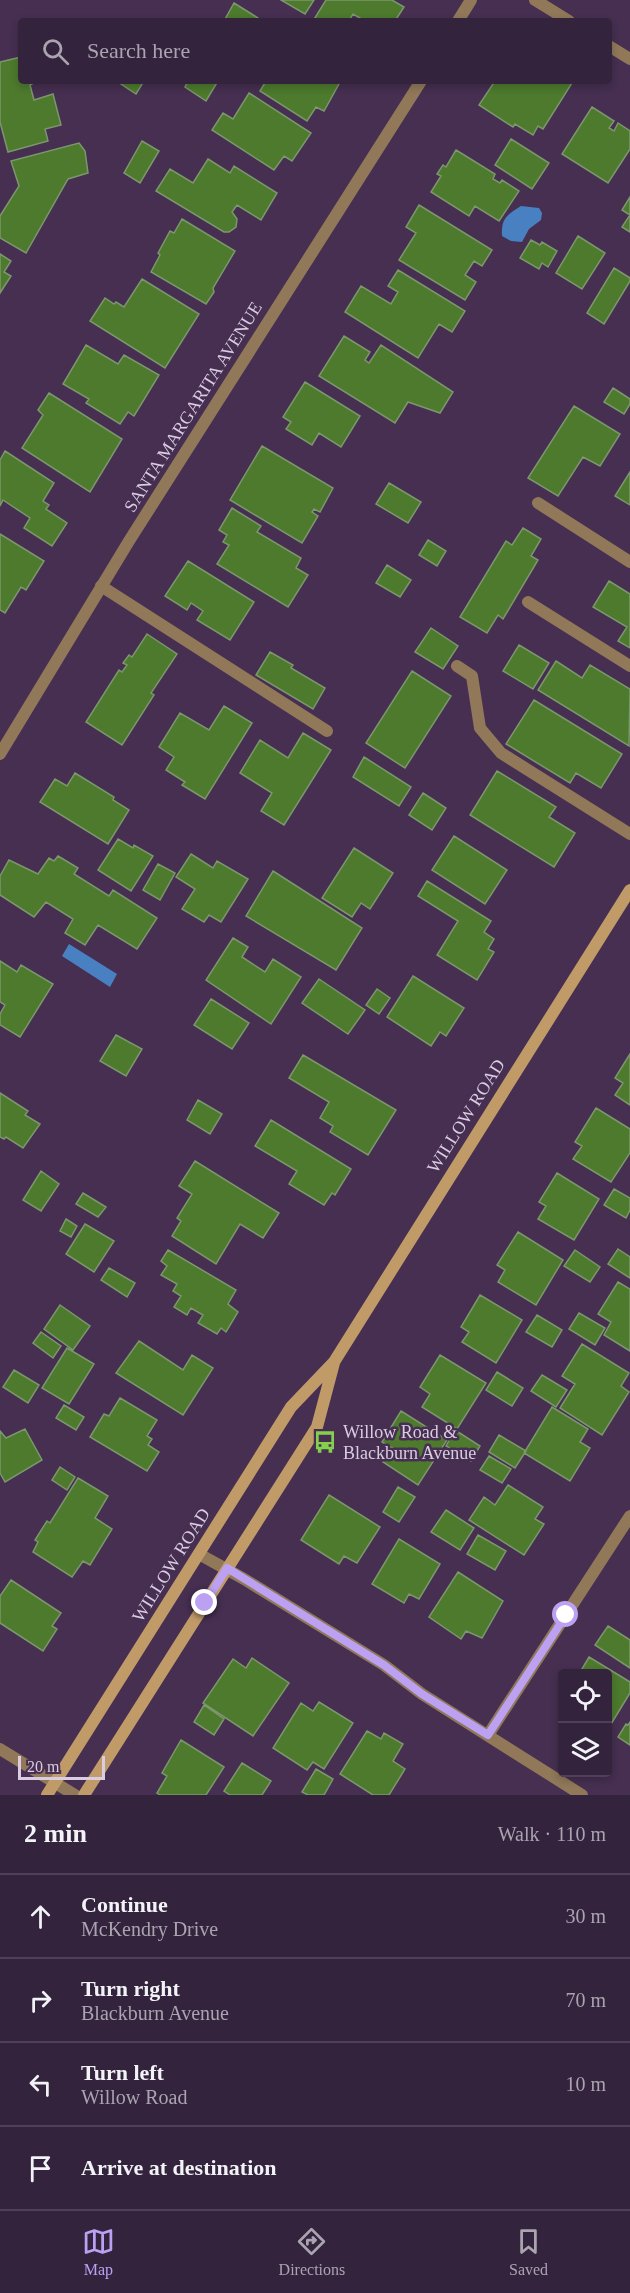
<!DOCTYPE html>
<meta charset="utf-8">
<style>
:root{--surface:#34233d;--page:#3f2f48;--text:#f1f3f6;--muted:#a9a4b0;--line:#4e4057;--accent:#bca0f2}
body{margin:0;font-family:Georgia,serif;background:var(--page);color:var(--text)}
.controls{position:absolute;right:18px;bottom:18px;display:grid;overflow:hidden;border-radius:6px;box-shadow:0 3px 9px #0003}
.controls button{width:54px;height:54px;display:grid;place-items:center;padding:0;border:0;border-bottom:2px solid var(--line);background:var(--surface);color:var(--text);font:30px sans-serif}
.scale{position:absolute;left:18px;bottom:15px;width:87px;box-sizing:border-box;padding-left:6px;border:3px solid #dacce2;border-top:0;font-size:16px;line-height:21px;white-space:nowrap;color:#dacce2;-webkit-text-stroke:4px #462f51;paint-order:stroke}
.stop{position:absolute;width:18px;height:18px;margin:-14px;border:4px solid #bca0f2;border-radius:50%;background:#fff}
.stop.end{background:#bca0f2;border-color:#fff;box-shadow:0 2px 6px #0008}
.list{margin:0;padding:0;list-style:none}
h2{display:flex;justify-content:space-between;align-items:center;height:78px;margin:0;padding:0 24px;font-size:26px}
h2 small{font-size:20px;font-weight:400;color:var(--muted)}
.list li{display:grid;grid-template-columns:39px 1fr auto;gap:18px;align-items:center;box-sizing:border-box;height:84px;padding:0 24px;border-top:2px solid var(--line)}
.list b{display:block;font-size:22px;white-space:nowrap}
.list p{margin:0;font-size:20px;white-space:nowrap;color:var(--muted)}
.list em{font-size:20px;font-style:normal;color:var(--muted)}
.icon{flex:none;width:33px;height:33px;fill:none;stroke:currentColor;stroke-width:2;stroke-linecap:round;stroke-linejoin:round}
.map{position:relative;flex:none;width:630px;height:1795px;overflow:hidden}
.search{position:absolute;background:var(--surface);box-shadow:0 3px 9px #0003;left:18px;right:18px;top:18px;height:66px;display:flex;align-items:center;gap:15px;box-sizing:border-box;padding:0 21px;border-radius:6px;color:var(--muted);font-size:22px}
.sheet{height:414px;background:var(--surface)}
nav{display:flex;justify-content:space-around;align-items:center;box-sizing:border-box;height:84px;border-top:2px solid var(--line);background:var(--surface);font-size:16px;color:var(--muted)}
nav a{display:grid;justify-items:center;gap:3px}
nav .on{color:var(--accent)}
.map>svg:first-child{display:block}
.water{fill:#4980c2}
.building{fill:#4d7a2d;stroke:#7c966d;stroke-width:1.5}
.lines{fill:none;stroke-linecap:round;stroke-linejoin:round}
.service{stroke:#907859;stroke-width:12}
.minor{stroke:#907859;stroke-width:12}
.secondary{stroke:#c09b68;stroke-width:12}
.route{stroke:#bca0f2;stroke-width:8}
.labels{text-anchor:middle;stroke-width:5;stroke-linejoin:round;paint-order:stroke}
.street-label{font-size:18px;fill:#dacce2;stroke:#462f51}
.poi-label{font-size:18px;fill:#dacce2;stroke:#462f51;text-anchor:start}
</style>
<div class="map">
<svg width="630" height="1795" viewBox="0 0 630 1795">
<rect width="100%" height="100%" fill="#462f51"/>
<path class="water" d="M521,206L539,208L542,213L541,220L529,229L522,242L511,241L502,236C501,218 507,215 521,206Z
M69,944L117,974L110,987L62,956Z"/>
<path class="building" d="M281,0H314L305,14Z
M326,0H392L404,7L395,21H365L353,14L349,21H313Z
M234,3L258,18L257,21H224Z
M21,57V81H37L30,85L34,100L53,94L61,125L45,129L48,141L8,152L0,122V62Z
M123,81H144L136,94L121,84Z
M188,81H218L206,101L185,87Z
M266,81H335L339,84L324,111L316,107L307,121L260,91Z
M495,81H569L572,83L543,129L538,126L533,135L515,124L513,127L479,105Z
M249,93L311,133L292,161L284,156L274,170L212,130L223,113L233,119Z
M592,107L614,121L609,128L614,131L618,123L630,131V149L608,183L562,154Z
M511,139L549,163L532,189L495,165Z
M142,141L159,151L140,183L124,173Z
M79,143L85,151L88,173L68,179L26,253L0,238V216L19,186L11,161Z
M456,150L495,174L493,179L500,183L502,180L519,191L499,221L475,206L469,216L431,192L441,176L437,174L443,165L446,167Z
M208,159L230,173L234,166L277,193L261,220L237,205L232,212L237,219L236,227L229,232H224L156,191L170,169L193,183Z
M630,197V232L622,227L630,215L622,210Z
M419,205L492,250L482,266L474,261L465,275L476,282L465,300L399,260L416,233L406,227Z
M182,219L235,251L213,288L214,292L206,304L151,272L160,255L158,253L170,231L174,233Z
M578,236L605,253L582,289L556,273Z
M531,240L540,245L542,242L557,251L548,267L542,263L539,269L520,258Z
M0,254L11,261L4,272L11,276L0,293Z
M614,268L630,278V281L604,324L587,313Z
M398,270L465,311L452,332L439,324L418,358L345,312L361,286L391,304L398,292L388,286Z
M142,279L199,314L165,368L90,321L105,298L114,304L116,302L124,307Z
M344,336L370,352L365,360L369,363L381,345L453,392L440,413L408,402L395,423L319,376Z
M86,345L118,364L124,355L159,375L134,416L128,412L120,424L86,403L89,399L63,384Z
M305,382L360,416L341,447L319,433L312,445L286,429L291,422L283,417Z
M613,388L630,399V404L624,414L604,402Z
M49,393L122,439L90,492L22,448L43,415L38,410Z
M574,406L620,434L600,466L583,457L558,496L528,478Z
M262,446L333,488L320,512L314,509L312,512L318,516L302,543L230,500Z
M5,451L54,483L43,501L49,505L46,509L67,523L52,546L24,528L30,518L3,500L0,506V460Z
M630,472V505L615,496Z
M389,483L421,502L408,523L376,504Z
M232,508L261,526L257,532L301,558L296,568L308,575L288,607L217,564L229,545L223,542L227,535L219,530Z
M523,528L541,539L531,556L538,560L503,619L498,615L487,633L460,617L506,541L512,545Z
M0,534L44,561L26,590L21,587L5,613L0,610Z
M428,540L446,551L437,566L419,555Z
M188,561L254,602L230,640L197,620L203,611L191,603L187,610L165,596Z
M387,565L411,580L400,597L376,583Z
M609,581L630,594V648L618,641L627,627L593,607Z
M431,628L458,646L443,669L415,652Z
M147,634L177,654L151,693L154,695L122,745L86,722L119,670L122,672L127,665L123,663L129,655L132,657Z
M519,645L549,663L533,689L503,671Z
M270,652L293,665L291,668L325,688L313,709L256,675Z
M556,661L582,678L590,665L630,689L629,746L538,690Z
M412,671L451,696L405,768L366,743Z
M534,700L622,754L601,788L576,773L570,783L506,744Z
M224,706L252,723L205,799L182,785L185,782L166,770L174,757L159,747L180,713L209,730Z
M303,733L331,750L284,825L261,811L272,793L240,773L260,740L288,758Z
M364,757L411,787L399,806L353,777Z
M497,771L556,807L549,817L575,833L554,867L470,815Z
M75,773L114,797L113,800L129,810L108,844L40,802L55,779L67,786Z
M423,793L446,808L432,830L409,815Z
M454,836L507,870L485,904L432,870Z
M118,839L133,848L134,845L153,856L131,891L98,870Z
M354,848L393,873L370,909L361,903L352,917L322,898Z
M191,854L213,868L217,861L248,879L221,922L209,915L204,922L182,909L195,889L176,877Z
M58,856L78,868L74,874L109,896L113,890L157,918L137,949L98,925L85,945L65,933L73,919L46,902L34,917L0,895V876L9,860L38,874L49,858L54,861Z
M158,864L175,873L160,900L143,890Z
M273,871L362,928L336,970L246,916Z
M427,881L491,921L484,932L494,939L488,949L494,952L477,980L437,955L458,921L418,896Z
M233,938L248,947L242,957L265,972L273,959L301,977L271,1024L206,980Z
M0,961L17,972L21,965L53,984L20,1037L0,1025V1014L5,1005L0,1002Z
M413,976L464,1008L446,1036L440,1032L431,1046L387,1017Z
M319,979L365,1010L348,1034L302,1003Z
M377,989L390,998L379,1014L366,1005Z
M211,999L249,1023L232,1049L194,1025Z
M116,1035L142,1049L126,1076L100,1061Z
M630,1054V1105L615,1095L623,1083L615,1078Z
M303,1055L396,1110L368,1155L330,1132L333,1126L320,1118L329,1102L289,1078Z
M0,1093L28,1111L25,1115L40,1124L23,1148L6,1137L4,1139L0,1137Z
M198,1100L222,1114L210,1134L187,1120Z
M596,1108L630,1129V1153L611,1182L573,1159L582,1146L575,1142Z
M271,1120L351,1169L335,1195L332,1193L324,1205L289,1184L297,1171L255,1146Z
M195,1161L279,1213L263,1238L240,1224L216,1264L172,1236L181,1221L177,1218L192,1194L179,1186Z
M41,1171L59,1184L41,1211L23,1200Z
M557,1173L599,1199L574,1240L538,1219L546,1206L539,1202Z
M614,1189L630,1198V1210L626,1218L604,1205Z
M83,1193L106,1207L98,1217L76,1204Z
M66,1219L77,1226L71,1237L60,1231Z
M85,1224L114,1241L94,1272L66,1254Z
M518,1232L563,1260L536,1305L498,1282L505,1270L497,1265Z
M618,1249L630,1257V1278L608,1264Z
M168,1250L236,1290L228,1304L238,1312L226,1332L221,1328L217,1334L198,1323L203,1315L191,1308L187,1315L174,1307L181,1296L173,1291L177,1284L161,1275L167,1266L161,1261Z
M575,1250L600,1267L590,1282L564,1266Z
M109,1268L135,1283L127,1297L101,1280Z
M618,1282L630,1289V1351L604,1335L611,1322L598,1314Z
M480,1295L522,1320L496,1363L462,1342L469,1332L461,1327Z
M60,1305L90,1326L73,1350L44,1329Z
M579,1313L605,1328L595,1345L569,1329Z
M537,1315L562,1330L552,1347L526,1332Z
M41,1332L61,1346L53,1358L33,1343Z
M139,1341L183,1370L192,1355L213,1368L183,1415L116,1373Z
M582,1344L629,1373L621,1386L629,1392L602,1435L560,1408L575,1384L562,1376Z
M67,1348L94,1364L69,1404L42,1388Z
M440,1355L486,1383L457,1429L422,1407L430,1394L420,1387Z
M14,1370L39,1385L28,1403L3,1387Z
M497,1372L523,1388L512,1406L486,1390Z
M542,1375L567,1390L556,1407L531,1391Z
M120,1398L157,1420L147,1436L152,1439L148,1445L159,1452L147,1471L90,1437L104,1414L109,1416Z
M64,1405L84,1417L76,1430L56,1418Z
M552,1407L588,1429L580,1442L590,1448L570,1481L524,1453Z
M401,1411L447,1440L418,1485L383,1462L392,1448L382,1442Z
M25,1429L42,1460L5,1482L0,1473V1431L6,1438Z
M455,1430L480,1446L471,1461L446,1446Z
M499,1435L526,1451L515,1468L489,1452Z
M489,1456L511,1469L502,1483L480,1470Z
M60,1467L75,1477L67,1490L52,1480Z
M78,1478L108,1496L95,1518L112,1529L90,1565L83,1561L72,1577L33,1552L38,1542L35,1540L47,1521L50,1523Z
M508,1485L543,1507L535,1519L544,1524L524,1555L469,1520L484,1497L495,1505Z
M398,1487L415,1497L399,1522L383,1512Z
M329,1495L380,1527L357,1563L344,1556L339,1564L301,1540Z
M446,1510L474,1528L460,1550L431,1532Z
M478,1535L506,1551L495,1570L467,1554Z
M399,1539L440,1564L419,1599L409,1594L404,1603L372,1584Z
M458,1572L503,1601L482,1638L466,1631L461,1639L429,1617Z
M11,1580L61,1613L52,1626L57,1629L43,1651L0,1623V1596Z
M608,1626L630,1640V1668L595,1645Z
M589,1657L630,1682V1693L608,1729V1674H579Z
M252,1658L289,1683L253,1736L203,1703L233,1659L246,1668Z
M319,1702L353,1723L324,1769L313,1762L307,1770L273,1748L301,1703L313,1711Z
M204,1705L224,1719L214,1735L194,1722Z
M630,1722V1745L618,1737L626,1724L628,1725Z
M367,1731L381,1739L384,1733L403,1744L393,1761L405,1769L389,1795H373L340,1774Z
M181,1740L224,1767L206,1795H160L157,1793L167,1776L162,1773Z
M242,1763L271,1781L262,1795H230L224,1791Z
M316,1769L333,1779L324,1795H308L302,1792Z"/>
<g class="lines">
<path class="service" d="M538,503L630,562
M101,586L327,731
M528,602L630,666
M457,666L472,676L480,728L501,753L630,834
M0,1749L75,1795"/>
<path class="minor" d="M535,0L569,21
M458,21L471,0
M609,46L630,59
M0,754L129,541L421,81
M199,1554L244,1579L384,1665L422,1694L582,1795
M488,1735L630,1516"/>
<path class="secondary" d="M47,1795L291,1407L334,1362L630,890
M84,1795L317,1427L334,1363"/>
</g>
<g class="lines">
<path class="route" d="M205,1603L227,1568L384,1665L422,1694L488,1735L566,1615"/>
</g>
<defs>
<g id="bus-bare" transform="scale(1.8)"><path d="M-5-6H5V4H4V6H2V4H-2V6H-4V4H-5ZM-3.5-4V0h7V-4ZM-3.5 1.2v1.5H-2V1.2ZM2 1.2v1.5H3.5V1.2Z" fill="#84cf4d" stroke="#462f51" stroke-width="2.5" paint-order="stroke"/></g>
</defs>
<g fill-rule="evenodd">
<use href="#bus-bare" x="325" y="1442"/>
</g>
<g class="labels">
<g class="street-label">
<text transform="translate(193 407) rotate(-58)" y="6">SANTA MARGARITA AVENUE</text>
<text transform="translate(466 1116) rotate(-58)" y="6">WILLOW ROAD</text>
<text transform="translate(171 1565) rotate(-58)" y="6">WILLOW ROAD</text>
</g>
<g class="poi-label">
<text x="343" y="1438">Willow Road &amp;<tspan x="343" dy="21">Blackburn Avenue</tspan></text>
</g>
</g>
</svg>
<div class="controls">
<button><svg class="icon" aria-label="locate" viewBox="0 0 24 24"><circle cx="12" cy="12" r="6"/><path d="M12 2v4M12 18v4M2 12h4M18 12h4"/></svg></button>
<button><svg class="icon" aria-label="layers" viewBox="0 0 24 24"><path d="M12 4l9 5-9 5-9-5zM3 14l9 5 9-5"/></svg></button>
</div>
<div class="scale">20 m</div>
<div class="stop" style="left:566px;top:1615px"></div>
<div class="stop end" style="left:205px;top:1603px"></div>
<div class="search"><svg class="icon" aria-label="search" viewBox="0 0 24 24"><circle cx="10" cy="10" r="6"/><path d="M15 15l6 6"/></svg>Search here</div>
</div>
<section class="sheet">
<h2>2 min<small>Walk · 110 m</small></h2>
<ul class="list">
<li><svg class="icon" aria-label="ahead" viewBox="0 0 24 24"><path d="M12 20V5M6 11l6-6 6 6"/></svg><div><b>Continue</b><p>McKendry Drive</p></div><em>30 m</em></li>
<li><svg class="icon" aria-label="right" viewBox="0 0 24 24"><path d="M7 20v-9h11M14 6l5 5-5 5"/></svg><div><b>Turn right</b><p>Blackburn Avenue</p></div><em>70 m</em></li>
<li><svg class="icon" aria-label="left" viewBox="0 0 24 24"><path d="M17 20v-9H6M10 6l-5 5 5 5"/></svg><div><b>Turn left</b><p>Willow Road</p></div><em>10 m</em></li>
<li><svg class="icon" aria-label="arrive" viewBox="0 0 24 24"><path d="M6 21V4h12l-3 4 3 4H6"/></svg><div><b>Arrive at destination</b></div></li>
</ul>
</section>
<nav>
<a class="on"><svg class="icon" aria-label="map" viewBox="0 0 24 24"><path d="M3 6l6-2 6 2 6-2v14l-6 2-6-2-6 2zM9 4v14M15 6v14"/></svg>Map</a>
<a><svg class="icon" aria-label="directions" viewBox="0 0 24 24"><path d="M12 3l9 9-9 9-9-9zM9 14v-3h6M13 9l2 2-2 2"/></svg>Directions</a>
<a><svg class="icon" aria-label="saved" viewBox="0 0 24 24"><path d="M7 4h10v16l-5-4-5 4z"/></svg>Saved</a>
</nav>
